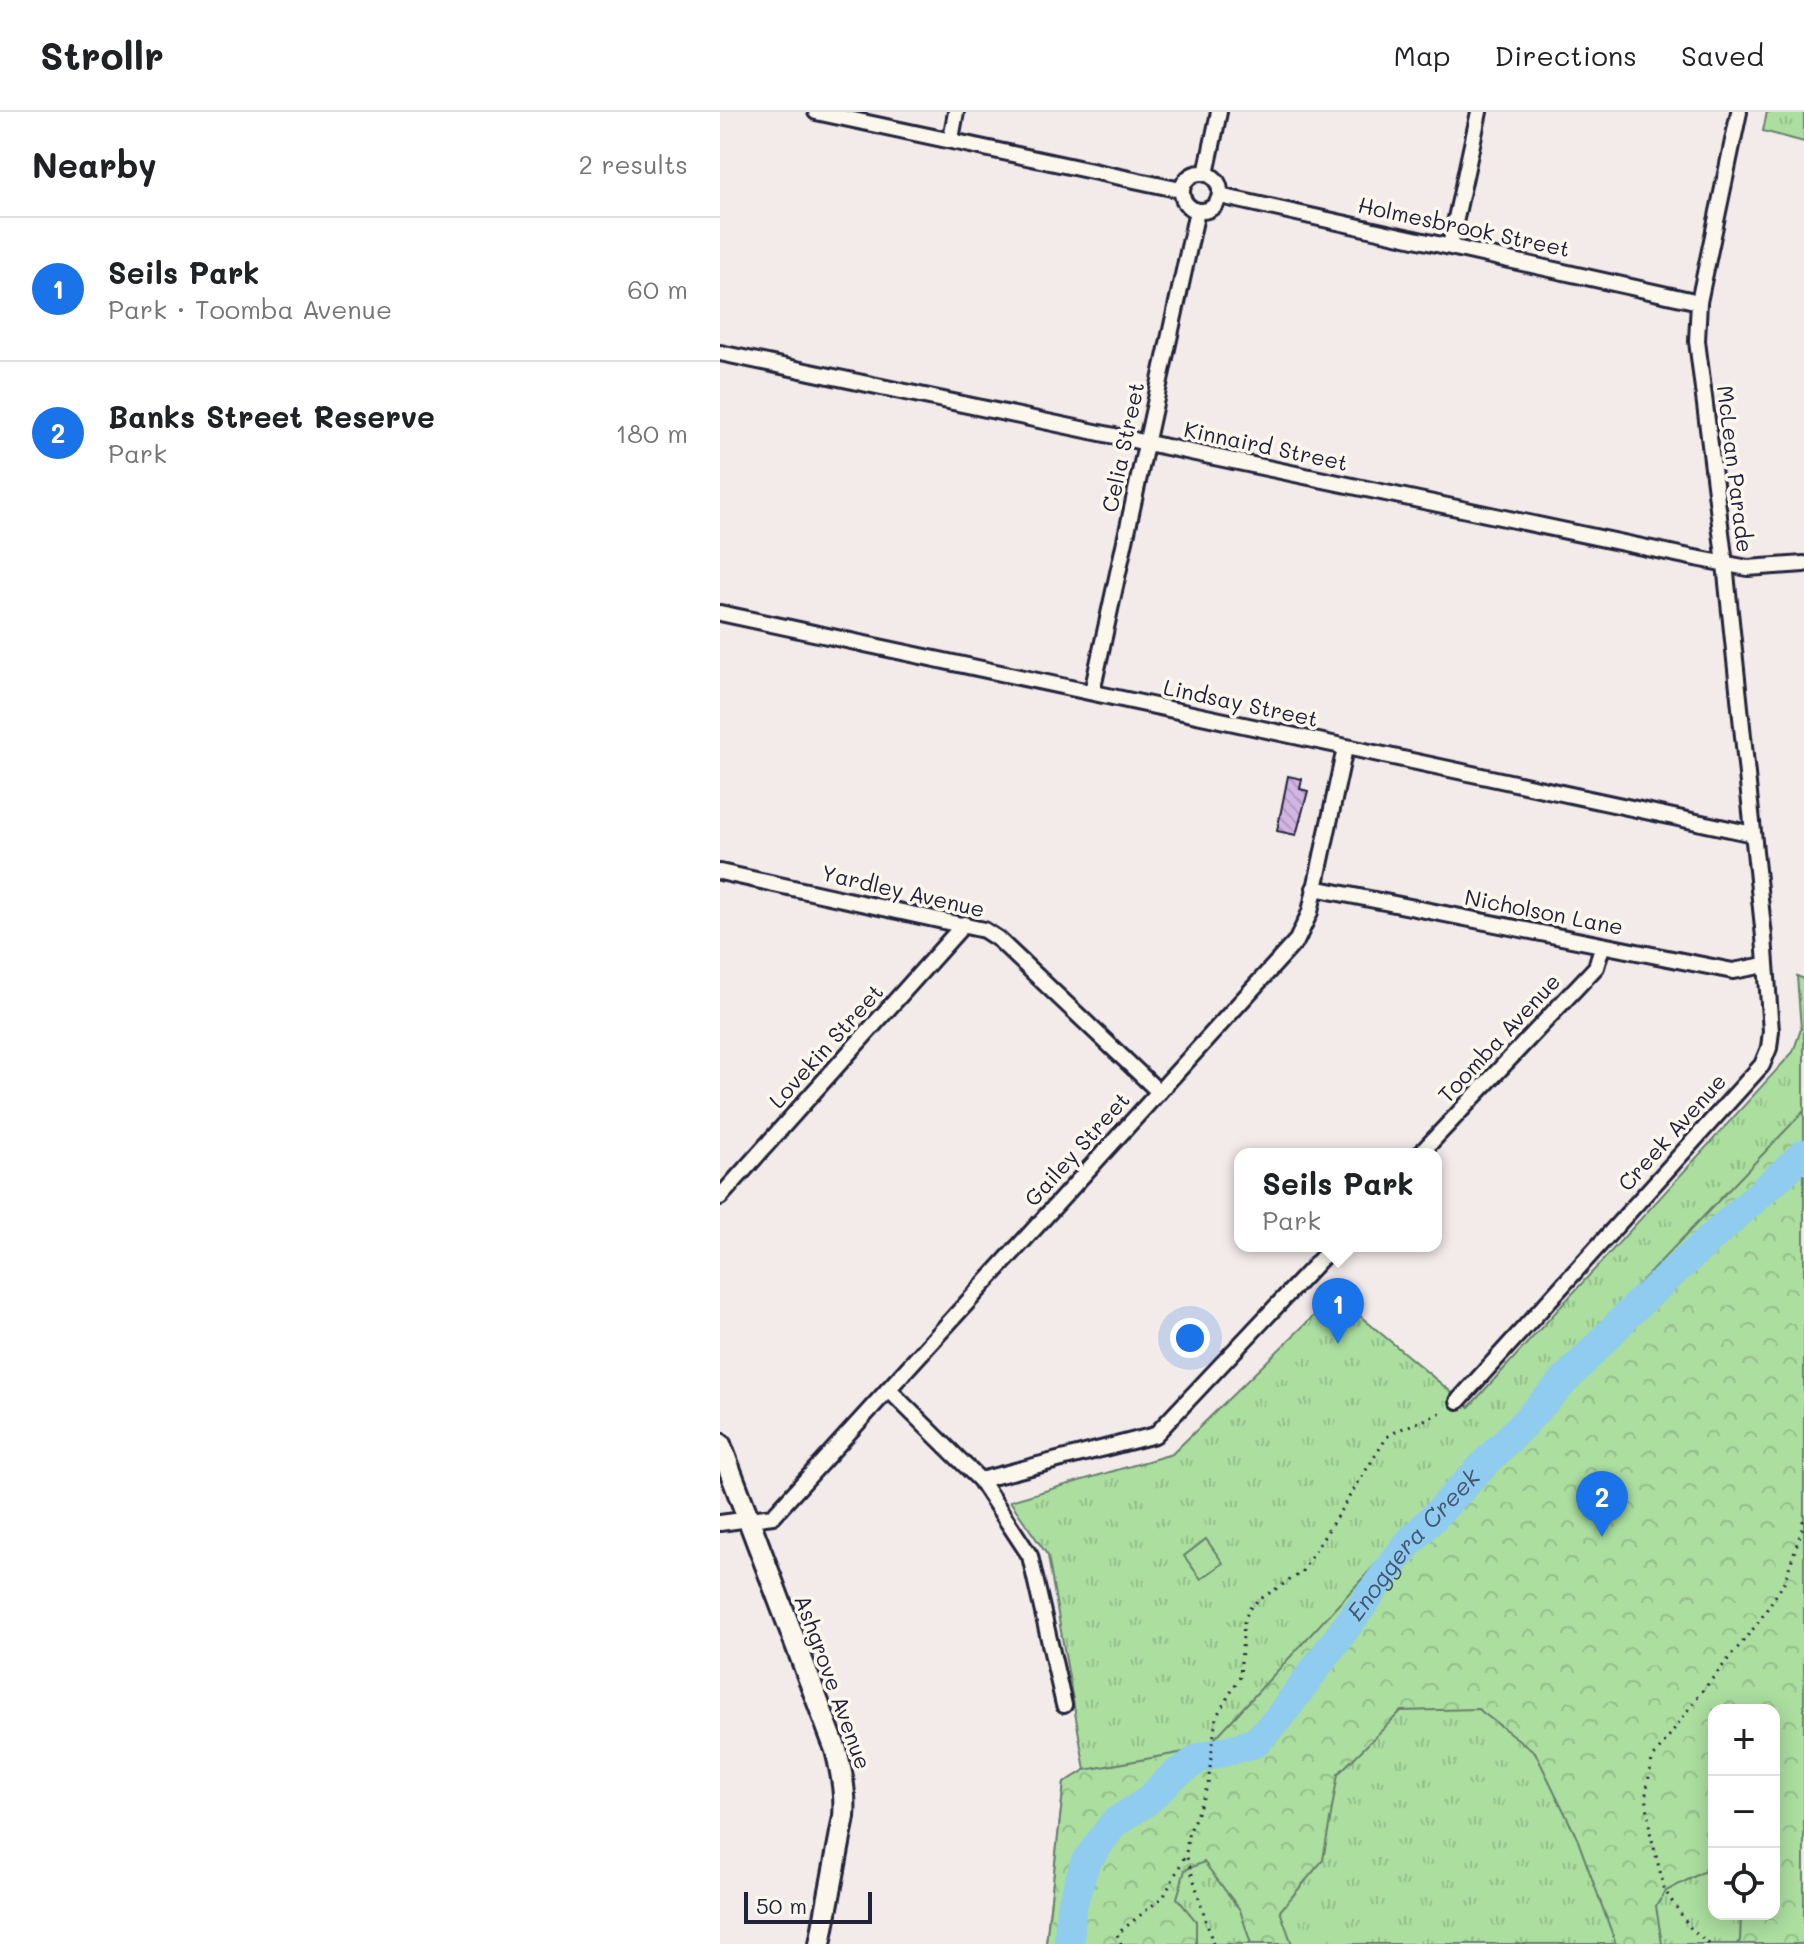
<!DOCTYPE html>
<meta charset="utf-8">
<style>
:root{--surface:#fff;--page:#f6f6f6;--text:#202124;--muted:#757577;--line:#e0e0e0;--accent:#1a73e8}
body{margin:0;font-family:Mali,sans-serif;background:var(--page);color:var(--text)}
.controls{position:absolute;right:24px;bottom:24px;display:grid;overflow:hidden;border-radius:16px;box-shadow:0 4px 20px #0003}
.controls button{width:72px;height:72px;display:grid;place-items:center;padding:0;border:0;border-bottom:2px solid var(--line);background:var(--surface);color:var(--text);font:40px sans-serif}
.scale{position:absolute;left:24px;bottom:20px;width:128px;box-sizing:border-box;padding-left:8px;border:4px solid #22223b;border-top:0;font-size:22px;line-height:28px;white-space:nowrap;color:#22223b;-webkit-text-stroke:6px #fbf7ec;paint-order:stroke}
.you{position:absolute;left:470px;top:1226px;width:28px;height:28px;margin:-20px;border:6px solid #fff;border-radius:50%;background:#1a73e8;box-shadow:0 0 0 12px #1a73e833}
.badge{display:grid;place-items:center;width:52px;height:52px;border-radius:50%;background:var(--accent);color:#fff;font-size:26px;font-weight:700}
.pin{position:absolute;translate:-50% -66px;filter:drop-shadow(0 2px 4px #0008)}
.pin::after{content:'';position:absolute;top:42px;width:28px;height:24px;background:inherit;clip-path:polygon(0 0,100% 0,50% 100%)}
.popup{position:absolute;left:514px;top:1036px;width:208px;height:104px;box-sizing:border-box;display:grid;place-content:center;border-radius:16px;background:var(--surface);filter:drop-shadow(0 2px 6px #0005);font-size:26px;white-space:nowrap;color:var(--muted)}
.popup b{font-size:30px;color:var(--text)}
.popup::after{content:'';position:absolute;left:50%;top:100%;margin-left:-16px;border:16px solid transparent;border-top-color:var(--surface)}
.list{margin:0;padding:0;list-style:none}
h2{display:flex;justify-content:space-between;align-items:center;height:104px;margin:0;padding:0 32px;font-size:34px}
h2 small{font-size:26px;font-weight:400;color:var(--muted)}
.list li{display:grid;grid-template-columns:52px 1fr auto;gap:24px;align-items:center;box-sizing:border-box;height:144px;padding:0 32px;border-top:2px solid var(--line)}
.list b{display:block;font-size:30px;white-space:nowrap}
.list p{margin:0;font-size:26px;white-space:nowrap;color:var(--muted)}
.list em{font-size:26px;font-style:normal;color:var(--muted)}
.icon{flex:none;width:44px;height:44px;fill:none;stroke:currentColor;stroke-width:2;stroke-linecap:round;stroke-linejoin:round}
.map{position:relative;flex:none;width:1084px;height:1832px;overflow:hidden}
header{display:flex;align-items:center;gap:48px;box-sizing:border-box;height:112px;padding:0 40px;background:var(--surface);border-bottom:2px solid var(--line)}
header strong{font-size:38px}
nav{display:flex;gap:44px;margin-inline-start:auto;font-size:28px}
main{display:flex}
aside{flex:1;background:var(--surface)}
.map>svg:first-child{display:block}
.grass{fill:url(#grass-tufts);stroke:#66806d;stroke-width:2;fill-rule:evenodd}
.forest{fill:url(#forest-crowns);stroke:#66806d;stroke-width:2}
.pitch{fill:#abde9f;stroke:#66806d;stroke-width:2}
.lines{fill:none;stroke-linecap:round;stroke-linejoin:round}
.river{stroke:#90cbf0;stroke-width:30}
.building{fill:url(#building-back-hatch);stroke:#22223b;stroke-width:2}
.minor-casing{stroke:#22223b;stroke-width:20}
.secondary-casing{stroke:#22223b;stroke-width:26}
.path{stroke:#22223b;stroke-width:3;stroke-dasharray:2 6;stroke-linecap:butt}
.minor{stroke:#fbf7ec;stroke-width:14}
.secondary{stroke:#fbf7ec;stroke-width:20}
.labels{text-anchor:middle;stroke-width:7;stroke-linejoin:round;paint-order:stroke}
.street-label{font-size:22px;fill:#22223b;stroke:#fbf7ec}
.water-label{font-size:24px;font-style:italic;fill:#435571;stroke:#fbf7ec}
</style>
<header>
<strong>Strollr</strong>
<nav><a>Map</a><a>Directions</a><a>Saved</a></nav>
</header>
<main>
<aside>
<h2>Nearby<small>2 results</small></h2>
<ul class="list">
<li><span class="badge">1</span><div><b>Seils Park</b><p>Park · Toomba Avenue</p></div><em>60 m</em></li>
<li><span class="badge">2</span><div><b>Banks Street Reserve</b><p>Park</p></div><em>180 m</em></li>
</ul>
</aside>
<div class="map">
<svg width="1084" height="1832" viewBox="0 0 1084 1832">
<defs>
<pattern id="grass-tufts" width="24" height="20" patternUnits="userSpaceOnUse" patternTransform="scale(2)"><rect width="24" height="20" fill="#abde9f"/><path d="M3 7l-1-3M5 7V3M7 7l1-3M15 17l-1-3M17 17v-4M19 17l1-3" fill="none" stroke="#93be8a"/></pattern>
<pattern id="forest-crowns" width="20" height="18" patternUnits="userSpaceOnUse" patternTransform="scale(2)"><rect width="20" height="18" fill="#abde9f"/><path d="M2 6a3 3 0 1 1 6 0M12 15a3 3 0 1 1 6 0" fill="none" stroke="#93be8a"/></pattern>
<pattern id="building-back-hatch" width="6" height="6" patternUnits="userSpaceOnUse" patternTransform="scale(2)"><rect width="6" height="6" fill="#d2b5e2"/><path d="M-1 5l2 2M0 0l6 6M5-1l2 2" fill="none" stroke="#b49bc3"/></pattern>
</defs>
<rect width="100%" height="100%" fill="#f3eaea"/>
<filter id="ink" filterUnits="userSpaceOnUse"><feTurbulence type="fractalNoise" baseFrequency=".0125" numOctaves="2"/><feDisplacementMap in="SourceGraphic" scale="16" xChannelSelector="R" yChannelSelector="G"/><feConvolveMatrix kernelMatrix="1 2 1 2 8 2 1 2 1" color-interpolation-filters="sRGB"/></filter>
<g filter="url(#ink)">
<path class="grass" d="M1047,0H1084V30L1043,19Z
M1077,864L1084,867V1832H326L344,1671L365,1658L328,1444L290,1389L452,1342L615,1183L749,1295L1073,940L1081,917ZM994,1598H1054V1802H994Z"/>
<path class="forest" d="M1084,999V1832H1016L1020,1829L1021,1802H1054V1598H994V1766L985,1759L946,1779L936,1794L942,1832H896L857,1726L815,1640L758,1597L681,1599L618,1662L603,1748L560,1799L572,1832H531L520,1798L484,1750L465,1758L457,1786L476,1809V1832H326L344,1671L365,1658L486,1636L774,1324Z"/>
<path class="pitch" d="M486,1427L503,1451L481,1467L464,1444Z"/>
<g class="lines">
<path class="river" id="s1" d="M349,1832L351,1797L365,1751L394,1711L426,1690L453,1664L480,1646L535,1631L558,1607L686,1434L917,1193L1084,1042"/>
</g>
<path class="building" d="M568,664L582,667L580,677L588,679L576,723L557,719Z"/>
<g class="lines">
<g class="minor-casing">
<path id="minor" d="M96,0L461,78
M231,27L236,0
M462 80a19 19 0 1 1 38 0a19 19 0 1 1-38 0Z
M486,62L499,0
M500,84L979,190
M730,134L759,0
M0,241L970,445L1028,456L1084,452
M0,501L1033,722
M372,580L477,99
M0,760L264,818L278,827L439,980
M594,776L1013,859L1045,853
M700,1042L876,855L882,835
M0,1085L244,812
M168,1277L260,1368L310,1444L344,1593
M738,1289L1042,953L1049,936L1051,919L1044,825L1005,452L977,229L979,190L1019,0
M260,1368L435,1323L613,1134
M0,1411L53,1404L577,828L590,800L625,636"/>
</g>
<g class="secondary-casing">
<path id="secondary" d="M0,1332L116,1638C122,1661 126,1682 124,1705L100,1832"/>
</g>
<path class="path" d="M401,1832L397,1822L444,1784L466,1742
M493,1832L466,1742L468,1724L488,1673L496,1605L520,1565L524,1510L529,1497L537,1489L581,1461L667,1325C686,1312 706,1310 725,1298
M989,1832L972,1818L945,1779L930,1720L926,1682L932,1647L983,1578L1038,1511L1064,1471L1082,1417L1084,1402"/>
<use href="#minor" class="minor"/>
<use href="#secondary" class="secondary"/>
</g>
</g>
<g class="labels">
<g class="street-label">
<text transform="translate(744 115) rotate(12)" y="8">Holmesbrook Street</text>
<text transform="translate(546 334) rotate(12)" y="8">Kinnaird Street</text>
<text transform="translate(403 335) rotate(-78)" y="8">Celia Street</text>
<text transform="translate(1015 357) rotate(83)" y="8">McLean Parade</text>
<text transform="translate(521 591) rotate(12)" y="8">Lindsay Street</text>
<text transform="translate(183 779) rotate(13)" y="8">Yardley Avenue</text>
<text transform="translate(824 800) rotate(11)" y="8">Nicholson Lane</text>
<text transform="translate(779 926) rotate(-47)" y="8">Toomba Avenue</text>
<text transform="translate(106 934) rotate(-48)" y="8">Lovekin Street</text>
<text transform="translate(952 1020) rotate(-48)" y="8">Creek Avenue</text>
<text transform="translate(357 1037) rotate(-48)" y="8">Gailey Street</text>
<text transform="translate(113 1570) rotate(70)" y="8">Ashgrove Avenue</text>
</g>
<g class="water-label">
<text dy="8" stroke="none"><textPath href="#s1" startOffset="552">Enoggera Creek</textPath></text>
</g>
</g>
</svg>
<div class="controls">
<button>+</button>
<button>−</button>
<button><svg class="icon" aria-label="locate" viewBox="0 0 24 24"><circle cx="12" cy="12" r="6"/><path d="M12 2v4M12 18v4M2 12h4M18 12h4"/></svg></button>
</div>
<div class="scale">50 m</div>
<div class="you"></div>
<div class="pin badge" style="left:618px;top:1232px">1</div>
<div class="popup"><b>Seils Park</b>Park</div>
<div class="pin badge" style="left:882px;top:1425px">2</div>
</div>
</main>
